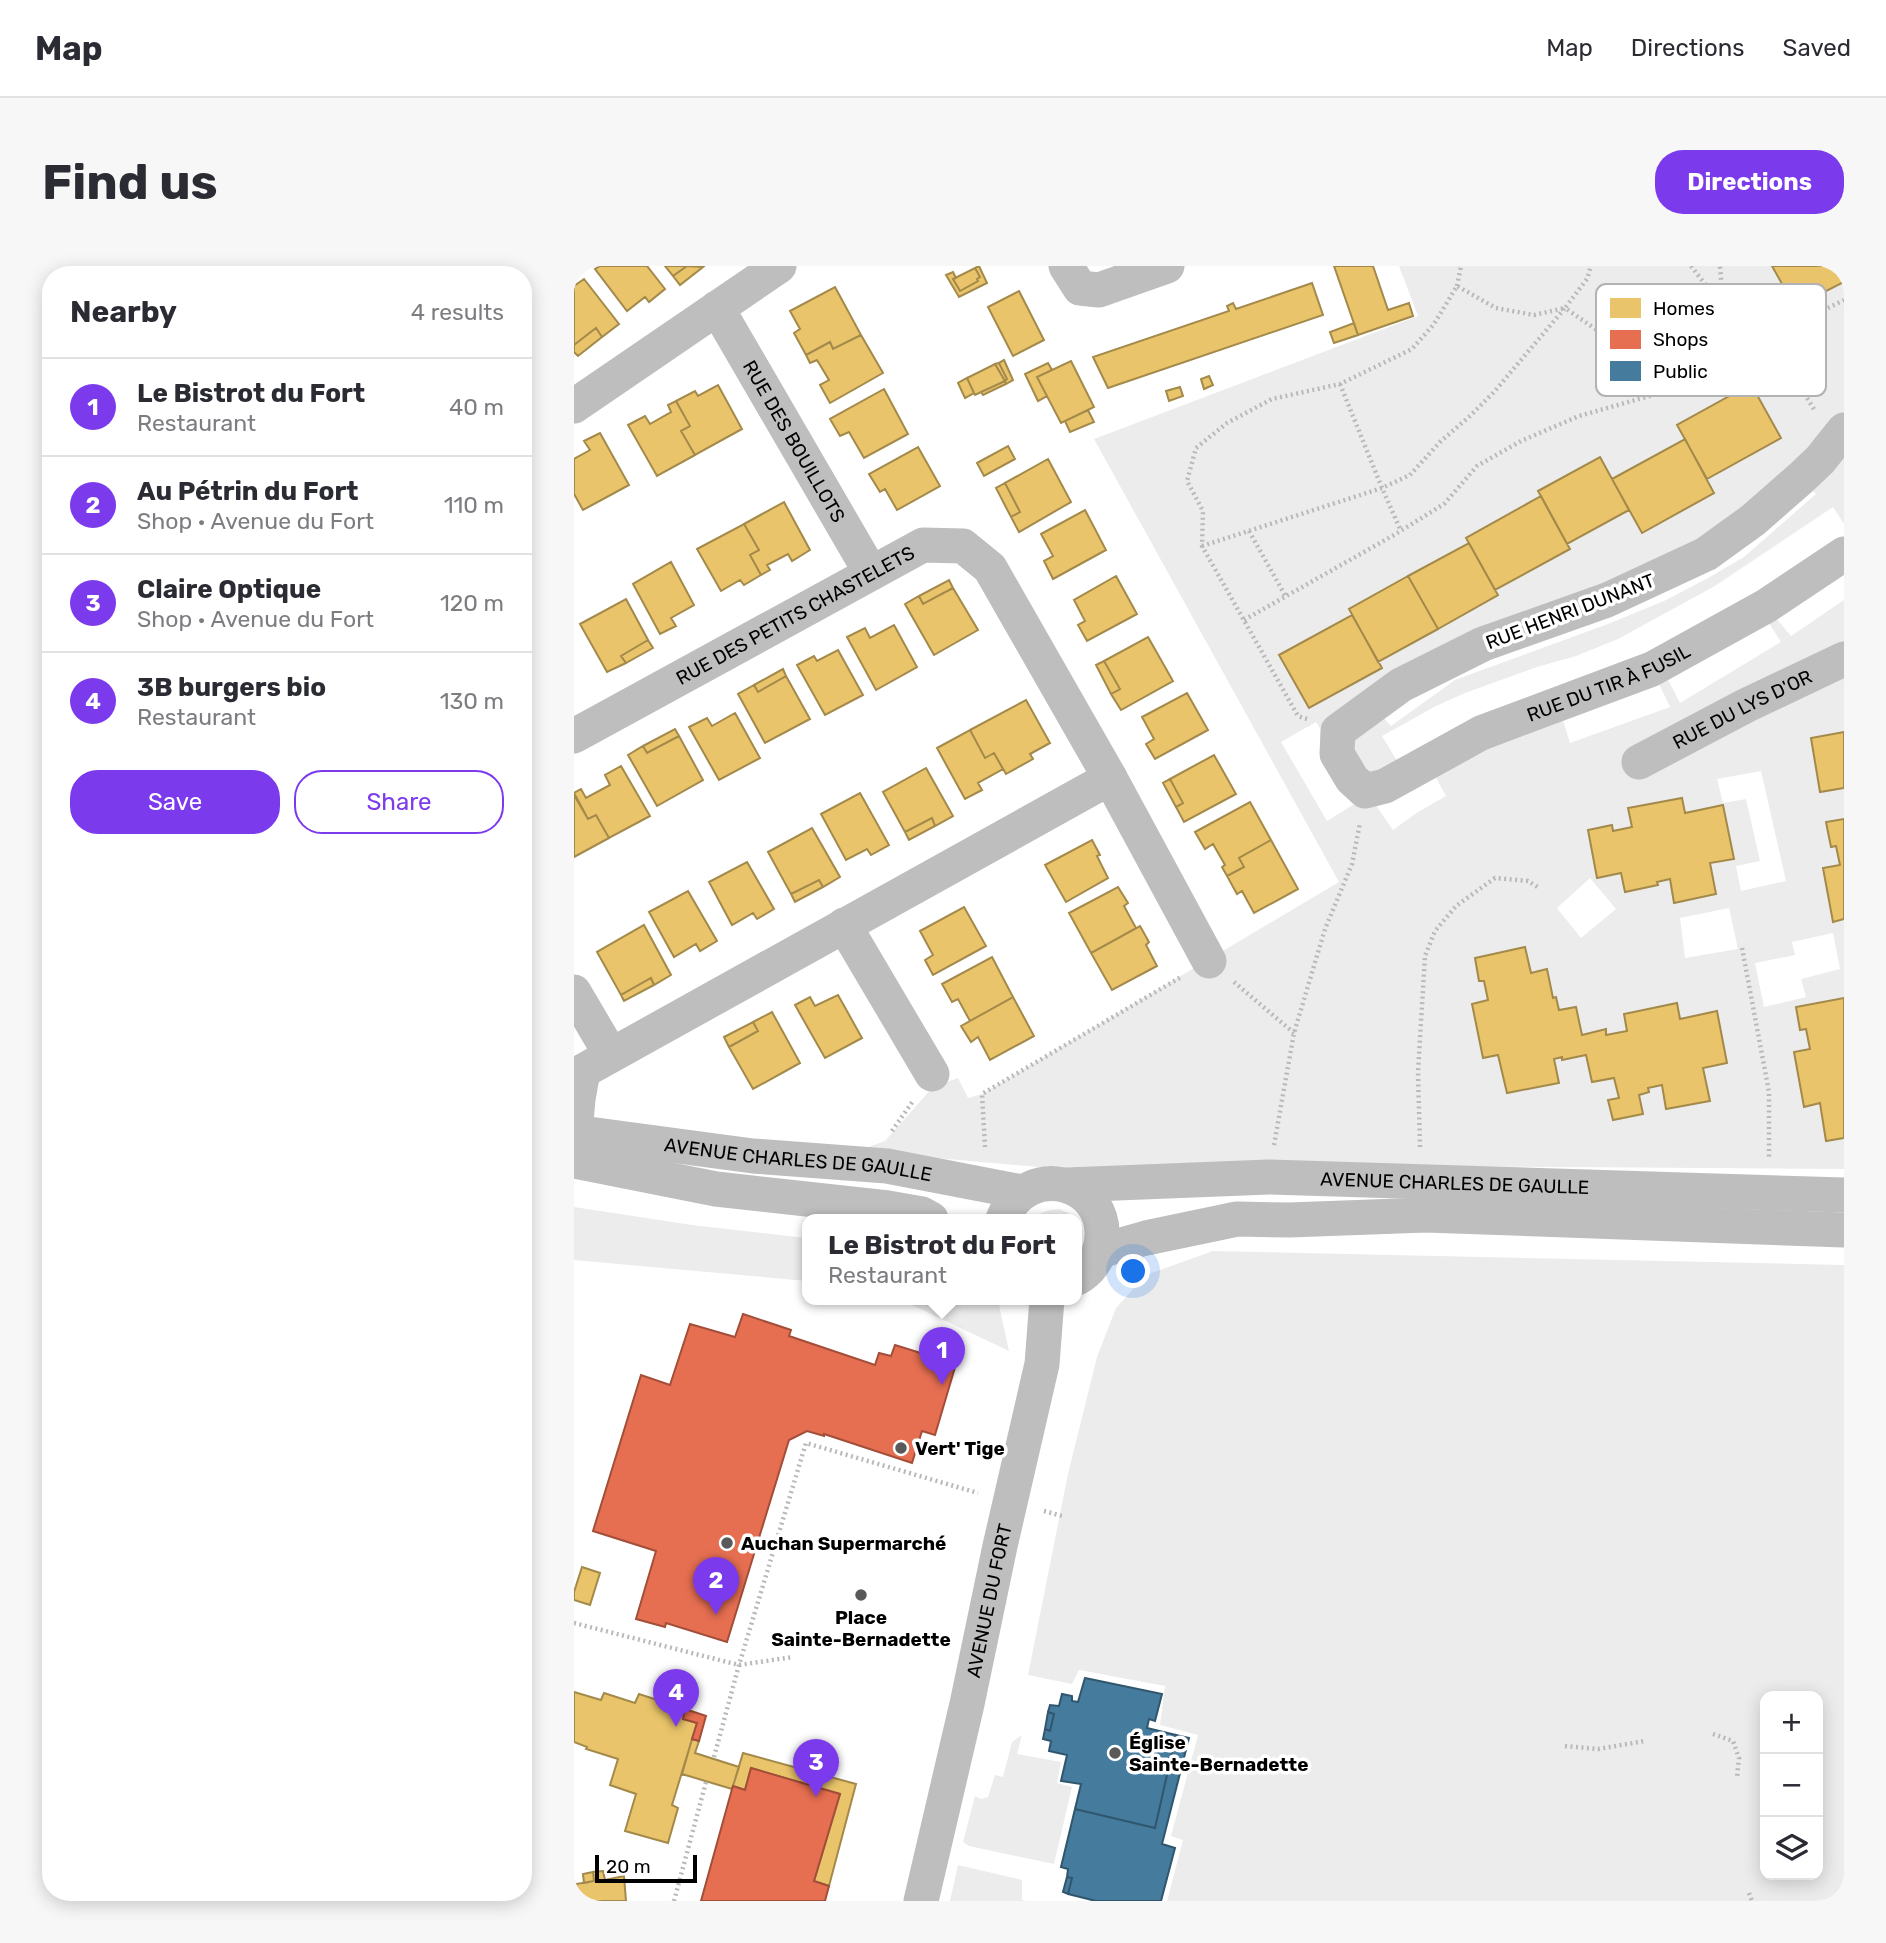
<!DOCTYPE html>
<meta charset="utf-8">
<style>
:root{--surface:#fff;--page:#f7f7f7;--text:#2b2b33;--muted:#7c7c81;--line:#e1e1e2;--accent:#7c3aed}
body{margin:0;font-family:Rubik,sans-serif;background:var(--page);color:var(--text)}
.controls{position:absolute;right:21px;bottom:21px;display:grid;overflow:hidden;border-radius:14px;box-shadow:0 4px 18px #0003}
.controls button{width:63px;height:63px;display:grid;place-items:center;padding:0;border:0;border-bottom:2px solid var(--line);background:var(--surface);color:var(--text);font:35px sans-serif}
.scale{position:absolute;left:21px;bottom:18px;width:102px;box-sizing:border-box;padding-left:7px;border:4px solid #000;border-top:0;font-size:19px;line-height:24px;white-space:nowrap;color:#000;-webkit-text-stroke:5px #fff;paint-order:stroke}
.you{position:absolute;left:560px;top:1006px;width:24px;height:24px;margin:-18px;border:5px solid #fff;border-radius:50%;background:#1a73e8;box-shadow:0 0 0 10px #1a73e833}
.badge{display:grid;place-items:center;width:46px;height:46px;border-radius:50%;background:var(--accent);color:#fff;font-size:23px;font-weight:700}
.pin{position:absolute;translate:-50% -58px;filter:drop-shadow(0 2px 4px #0008)}
.pin::after{content:'';position:absolute;top:37px;width:24px;height:21px;background:inherit;clip-path:polygon(0 0,100% 0,50% 100%)}
.popup{position:absolute;left:228px;top:948px;width:280px;height:91px;box-sizing:border-box;display:grid;place-content:center;border-radius:14px;background:var(--surface);filter:drop-shadow(0 2px 5px #0005);font-size:23px;white-space:nowrap;color:var(--muted)}
.popup b{font-size:26px;color:var(--text)}
.popup::after{content:'';position:absolute;left:50%;top:100%;margin-left:-14px;border:14px solid transparent;border-top-color:var(--surface)}
.list{margin:0;padding:0;list-style:none}
h2{display:flex;justify-content:space-between;align-items:center;height:91px;margin:0;padding:0 28px;font-size:30px}
h2 small{font-size:23px;font-weight:400;color:var(--muted)}
.list li{display:grid;grid-template-columns:46px 1fr auto;gap:21px;align-items:center;box-sizing:border-box;height:98px;padding:0 28px;border-top:2px solid var(--line)}
.list b{display:block;font-size:26px;white-space:nowrap}
.list p{margin:0;font-size:23px;white-space:nowrap;color:var(--muted)}
.list em{font-size:23px;font-style:normal;color:var(--muted)}
.actions{display:flex;gap:14px;padding:21px 28px}
.actions a{flex:1;padding:16px 0;border:2px solid var(--accent);border-radius:28px;text-align:center;font-size:24px;color:var(--accent)}
.actions .main{background:var(--accent);color:#fff}
.icon{flex:none;width:38px;height:38px;fill:none;stroke:currentColor;stroke-width:2;stroke-linecap:round;stroke-linejoin:round}
.map{position:relative;flex:none;width:1270px;height:1635px;overflow:hidden;border-radius:28px}
header{display:flex;align-items:center;gap:42px;box-sizing:border-box;height:98px;padding:0 35px;background:var(--surface);border-bottom:2px solid var(--line)}
header strong{font-size:33px}
nav{display:flex;gap:38px;margin-inline-start:auto;font-size:24px}
.intro{display:flex;align-items:center;justify-content:space-between;box-sizing:border-box;height:168px;padding:0 42px}
h1{margin:0;font-size:49px}
.button{padding:18px 32px;border-radius:28px;background:var(--accent);color:#fff;font-size:24px;font-weight:700}
main{display:flex;gap:42px;padding:0 42px}
aside{flex:1;background:var(--surface);border-radius:28px;box-shadow:0 4px 18px #0003}
.map>svg:first-child{display:block}
.green{fill:#ececec;fill-rule:evenodd}
.homes{fill:#e9c46a;stroke:#a3894a;stroke-width:2}
.shops{fill:#e76f51;stroke:#a24e39;stroke-width:2}
.public{fill:#457b9d;stroke:#30566e;stroke-width:2}
.lines{fill:none;stroke-linecap:round;stroke-linejoin:round}
.path{stroke:#b9b9b9;stroke-width:4.5;stroke-dasharray:2 3.5;stroke-linecap:butt}
.street{stroke:#bebebe;stroke-width:35}
.poi-dot{fill:#595959;stroke:#fff;stroke-width:2.5}
.labels{text-anchor:middle;stroke-width:7;stroke-linejoin:round;paint-order:stroke}
.street-label{font-size:19px;fill:#000;stroke:#fff}
.poi-label{font-size:19px;font-weight:bold;fill:#000;stroke:#fff;text-anchor:start}
.key{fill:#fff;stroke:#b2b2b2;stroke-width:2}
.key-label{font-size:19px;fill:#000}
</style>
<header>
<strong>Map</strong>
<nav><a>Map</a><a>Directions</a><a>Saved</a></nav>
</header>
<div class="intro"><h1>Find us</h1><a class="button">Directions</a></div>
<main>
<aside>
<h2>Nearby<small>4 results</small></h2>
<ul class="list">
<li><span class="badge">1</span><div><b>Le Bistrot du Fort</b><p>Restaurant</p></div><em>40 m</em></li>
<li><span class="badge">2</span><div><b>Au Pétrin du Fort</b><p>Shop · Avenue du Fort</p></div><em>110 m</em></li>
<li><span class="badge">3</span><div><b>Claire Optique</b><p>Shop · Avenue du Fort</p></div><em>120 m</em></li>
<li><span class="badge">4</span><div><b>3B burgers bio</b><p>Restaurant</p></div><em>130 m</em></li>
</ul>
<div class="actions"><a class="main">Save</a><a>Share</a></div>
</aside>
<div class="map">
<svg width="1270" height="1635" viewBox="0 0 1270 1635">
<rect width="100%" height="100%" fill="#fff"/>
<path class="green" d="M825,0H1270V258L1259,241L1141,320L1044,373L1002,390L963,401L891,427L862,440L808,470L831,508L811,520L792,525L819,564L844,546L872,530L854,497L907,467L1086,398L1106,437L1207,376L1186,343L1192,340L1217,370L1270,334V466L1237,473L1246,526L1270,522V553L1252,557L1257,581L1262,580L1266,599L1249,602L1259,655L1270,653V732L1222,741L1226,764L1232,763L1236,783L1220,786L1230,840L1246,837L1252,875L1270,872V903L840,900L696,901L533,907L283,885L311,875L359,821L384,812L394,832L408,828L765,616L520,173L844,50ZM1177,118L1207,172L1133,213L1140,227L1068,267L1055,244L993,278L996,283L921,324L924,330L804,396L807,402L735,442L706,389L778,349L776,343L895,277L893,271L967,230L965,224L1025,191L1038,213L1111,173L1103,159ZM1227,212L1242,228L1170,291L1134,312L1090,335L1034,358L881,414L817,460L799,440L827,419L909,378L1033,334L1132,288L1179,254ZM1078,403L1096,441L996,477L984,438ZM742,456L790,532L753,555L707,476ZM1187,505L1212,615L1167,625L1162,600L1186,595L1172,533L1149,537L1143,513ZM1016,612L1042,643L1007,672L983,642ZM1155,642L1164,683L1111,692L1106,652ZM1259,667L1266,703L1227,713L1232,731L1190,741L1181,697L1221,689L1218,676ZM951,682L957,707L973,703L979,732H982L985,744L1002,741L1008,769L1031,764L1032,769L1053,765L1050,748L1102,737L1106,753L1143,745L1153,797L1129,802L1136,835L1093,843L1088,819L1074,822V826L1065,829L1068,848L1039,853L1035,834L1045,832L1040,812L1018,816L1012,789L989,794L988,791L980,793L984,817L933,826L924,789L909,791L898,739L914,734L910,715H905L901,692Z
M0,941L118,959L233,972V1015L0,994Z
M485,943L496,948L499,953H461C466,945 476,944 485,943Z
M639,985L1270,999V1635H593L609,1574L597,1570L624,1469L586,1459L591,1420L505,1404L498,1418L454,1409L494,1208L523,1091L542,1042L572,1009ZM1191,1430H1244V1609H1191Z
M325,1033H417L425,1039L435,1085Z
M448,1469L443,1488L487,1496L483,1517L498,1521L480,1598L395,1580L389,1576L401,1530L407,1533L414,1531L421,1509L429,1511L438,1476Z
M384,1599L448,1614V1634L452,1635H376Z"/>
<path class="homes" d="M26,0H73L91,23L75,36L71,31L53,45L21,3Z
M91,0H113L99,10Z
M113,0L129,1L106,19L99,10Z
M405,0L413,17L385,31L372,9L379,6L382,12L379,13L386,25L404,15L403,13L406,11L401,2Z
M760,0H799L814,44L835,37L839,50L784,69Z
M1198,0H1267L1270,6V16L1221,41Z
M401,2L406,11L403,13L404,15L386,25L379,13Z
M10,13L45,58L28,71L22,62L0,79V20Z
M738,17L749,49L534,122L519,91L655,45L653,40L659,37L662,43Z
M261,21L287,69L259,83L256,76L232,89L220,67L226,63L216,45Z
M445,25L470,74L439,90L414,41Z
M780,57L784,69L760,77L756,66Z
M22,62L28,71L4,90L0,86V79Z
M287,69L309,107L256,137L246,119L255,114L243,94L236,97L232,89L256,76L259,83Z
M430,94L439,114L432,118L431,115L433,113L425,97Z
M497,95L520,141L487,157L463,111Z
M425,97L433,113L431,115L421,98Z
M474,97L478,104L463,111L473,130L464,135L451,108Z
M421,98L431,115L401,129L393,112Z
M635,110L639,119L630,123L627,113Z
M393,112L400,127L391,132L384,117Z
M431,115L432,118L409,129L407,126Z
M1177,118L1207,172L1133,213L1103,159Z
M144,119L168,163L121,189L107,165L116,160L102,135L121,125L124,130Z
M606,121L609,130L595,135L592,125Z
M310,123L334,168L290,192L275,166L266,170L256,153Z
M102,135L116,160L107,165L121,189L83,210L54,159L71,150L76,158L97,146L94,139Z
M514,144L520,156L496,166L491,155Z
M26,167L55,219L9,244L0,228V193L16,184L10,175Z
M1111,173L1140,227L1068,267L1038,213Z
M434,180L441,193L410,210L403,197Z
M344,181L366,220L323,244L311,223L306,226L295,208Z
M1026,191L1055,244L993,278L964,225Z
M474,193L497,236L445,266L437,251L446,246L431,217Z
M431,217L446,246L437,251L422,222Z
M967,230L996,283L921,324L892,272Z
M210,236L236,284L218,295L214,288L193,299L196,304L187,309L176,289L185,284L170,258Z
M511,244L532,284L479,313L470,295L479,290L467,268Z
M170,258L185,284L176,289L187,309L170,319L166,314L147,325L123,283Z
M895,277L924,329L864,363L834,310Z
M97,296L120,339L97,352L102,360L86,368L59,318Z
M542,310L563,348L513,375L504,359L511,355L500,334Z
M834,310L864,363L804,396L775,343Z
M375,314L379,322L349,338L345,330Z
M379,322L404,364L360,389L331,338L345,330L349,338Z
M52,333L74,374L47,390L52,397L33,406L6,358Z
M778,349L808,402L735,442L705,389Z
M320,359L343,401L302,424L273,371L291,362L296,372Z
M574,371L599,415L547,444L537,428L546,423L530,395Z
M74,374L79,382L52,397L47,390Z
M264,384L289,429L251,449L223,399L240,390L243,395Z
M530,395L546,423L537,428L522,399Z
M209,403L212,410L184,426L180,419Z
M212,410L236,453L191,477L164,428L180,419L184,426Z
M613,427L634,464L581,493L572,478L580,473L568,451Z
M452,434L476,477L456,488L459,493L432,508L420,487L411,492L396,464Z
M161,447L186,492L145,514L115,461L133,452L138,460Z
M101,463L105,470L73,487L69,480Z
M396,464L411,492L420,487L429,503L404,517L408,524L391,533L363,482Z
M1270,466V522L1246,526L1237,472Z
M105,470L129,514L83,540L54,489L69,480L73,487Z
M640,489L662,528L610,556L602,541L609,537L596,513Z
M47,500L76,550L35,572L22,549L14,553L0,527L7,523L12,532L36,519L31,509Z
M352,502L379,550L361,560L358,552L331,566L309,526Z
M596,513L609,537L602,541L589,517Z
M286,527L315,579L297,589L293,583L272,594L247,548Z
M0,529L14,553L22,549L35,572L0,591Z
M1108,532L1111,547L1149,539L1160,593L1136,597L1142,628L1100,637L1096,613L1083,616L1084,619L1051,626L1047,607L1023,612L1014,564L1038,559L1039,565L1058,561L1054,542Z
M676,536L697,574L665,592L670,601L653,610L648,601L651,599L639,578L631,583L621,566Z
M358,552L361,560L335,574L331,566Z
M1270,553V653L1259,656L1249,602L1266,599L1262,580L1257,581L1252,556Z
M238,562L266,611L249,621L245,614L217,628L194,586Z
M518,574L526,589L523,590L534,612L492,636L471,599Z
M697,574L724,623L680,647L668,625L663,628L653,610L670,601L665,592Z
M173,596L200,643L183,653L179,647L158,659L135,616Z
M245,614L249,621L221,636L217,628Z
M544,621L554,637L550,640L562,662L517,687L495,647Z
M114,625L143,675L126,685L122,678L100,691L75,646Z
M390,641L412,680L359,709L351,694L359,689L346,665Z
M70,659L97,709L80,719L77,712L47,729L23,686Z
M566,660L575,676L572,679L583,700L538,724L517,687Z
M951,681L957,707L973,703L979,732L982,731L985,744L1002,741L1008,769L1032,763V769L1053,765L1050,748L1103,737L1106,753L1143,745L1153,797L1129,802L1136,835L1092,843L1088,819L1074,822L1075,826L1065,829L1069,848L1039,854L1034,834L1045,832L1040,812L1018,816L1012,789L988,794V791L980,793L985,817L933,827L924,789L909,792L898,738L914,734L910,715H905L901,692Z
M418,691L439,731L396,755L384,733L378,736L368,718Z
M77,712L80,719L50,735L47,729Z
M264,729L288,772L251,792L221,739L236,731L241,740Z
M439,731L460,770L416,794L404,771L397,776L387,760Z
M1270,732V872L1252,875L1246,837L1230,841L1220,786L1236,783L1232,763L1226,764L1222,741Z
M198,746L226,797L179,823L155,781L184,765L179,756Z
M179,756L184,765L155,781L150,771Z
M8,1301L26,1307L16,1339L0,1334V1326Z
M0,1426L27,1434L30,1427L61,1437L65,1428L111,1443L109,1453L123,1457L98,1539L104,1542L94,1577L51,1565L62,1528L36,1519L44,1493L12,1483L13,1481L0,1476Z
M118,1473L125,1475L121,1487L165,1501L158,1523L108,1508Z
M169,1487L282,1518L255,1620L240,1615L266,1528L177,1502L171,1524L159,1520Z
M29,1605L31,1614L50,1610L52,1635H5L2,1618L20,1615L19,1606Z
M19,1606L20,1615L10,1617L9,1608Z"/>
<path class="shops" d="M169,1048L217,1064L215,1070L301,1099L305,1087L317,1090L321,1079L382,1098L361,1169L348,1165L338,1197L250,1168V1170L233,1165L215,1174L153,1376L92,1357L91,1361L62,1353L82,1285L19,1265L67,1109L96,1119L116,1058L161,1071Z
M111,1443L132,1450L125,1475L118,1473L123,1457L109,1453Z
M177,1502L266,1528L240,1615L255,1620L251,1635H127L158,1523L159,1520L171,1524Z"/>
<path class="public" d="M511,1412L588,1428L581,1455L575,1453L573,1462L602,1469L581,1562L501,1543L507,1518L487,1515L493,1489L475,1485L477,1475L469,1473L471,1463L476,1465L480,1448L474,1446L476,1439L485,1440L488,1428L498,1430V1435L504,1436Z
M474,1446L480,1448L476,1465L471,1463Z
M602,1469L615,1472L588,1578L601,1582L587,1635H522L494,1628L498,1612L493,1611L494,1603L487,1601L501,1543L581,1562Z
M493,1611L498,1612L494,1628L489,1626Z"/>
<g class="lines">
<path class="path" d="M1117,0L1131,18L1146,44
M883,20L887,0
M1142,55L1196,71L1270,34
M1196,71L1241,145
M766,118L808,222L827,265
M675,265L712,331
M628,280L808,222L836,209L866,176L896,150L920,126L991,42L1046,80L1121,97
M670,354L820,269L870,238L903,200L947,175L1005,150L1079,129L1112,109L1132,83L1149,36L1146,0
M733,453L724,450L628,280L629,245L613,215L622,182L653,157L698,133L766,118L838,83L860,58L883,20L922,42L960,49L991,42L1013,13L1017,0
M1168,682L1195,826V892
M660,716L720,767
M318,865L339,835
M700,879L720,767L751,663L778,598L786,557
M411,881L408,828L607,711
M846,881L844,806L851,690L861,665L882,640L921,612L954,615L965,622
M470,1245L488,1250
M0,1357L165,1399L219,1391
M1139,1468L1159,1475L1165,1492L1163,1511
M991,1480L1024,1483L1071,1475
M140,1491L165,1399L232,1177L404,1227
M1175,1627L1178,1635
M100,1635L132,1516"/>
<g class="street">
<path d="M492,0L506,22L525,24L593,0"/>
<path id="s1" d="M143,42L297,307"/>
<path d="M0,140L205,0"/>
<path id="s2" d="M1270,164L1246,194L1227,212L1179,254L1132,288L1033,334L909,378L827,419L764,465L763,488L778,513L791,525L811,520L907,467L1078,403L1192,340L1270,288"/>
<path id="s3" d="M0,470L349,279L389,280L416,302L536,512L635,695"/>
<path id="s4" d="M1065,496L1173,439L1270,393"/>
<path d="M270,659L358,808"/>
<path d="M0,726L37,789"/>
<path id="s5" d="M0,866L179,890L313,900L448,926"/>
<path d="M1,867L4,833L9,805L536,512"/>
<path d="M0,895L142,923L314,942L348,948L357,953"/>
<path id="s6" d="M493,919L695,911L1270,929"/>
<path d="M429,953C453,892 538,916 527,978C525,992 516,1005 503,1012"/>
<path d="M526,985L572,972L663,953L715,954L852,949L1270,964"/>
<path id="s7" d="M347,1635L393,1438L426,1280L468,1098L473,1033"/>
</g>
</g>
<g class="poi-dot">
<circle cx="327" cy="1182" r="7"/>
<circle cx="153" cy="1277" r="7"/>
<circle cx="287" cy="1329" r="7"/>
<circle cx="541" cy="1487" r="7"/>
</g>
<g class="labels">
<g class="street-label">
<text dy="7" stroke="none"><textPath href="#s1" startOffset="154">RUE DES BOUILLOTS</textPath></text>
<text transform="translate(996 345) rotate(-21)" y="7">RUE HENRI DUNANT</text>
<text dy="7" stroke="none"><textPath href="#s3" startOffset="252">RUE DES PETITS CHASTELETS</textPath></text>
<text dy="7" stroke="none"><textPath href="#s2" startOffset="934">RUE DU TIR À FUSIL</textPath></text>
<text dy="7" stroke="none"><textPath href="#s4" startOffset="116">RUE DU LYS D'OR</textPath></text>
<text dy="7" stroke="none"><textPath href="#s5" startOffset="226">AVENUE CHARLES DE GAULLE</textPath></text>
<text dy="7" stroke="none"><textPath href="#s6" startOffset="388">AVENUE CHARLES DE GAULLE</textPath></text>
<text dy="7" stroke="none"><textPath href="#s7" startOffset="308">AVENUE DU FORT</textPath></text>
</g>
<g class="poi-label">
<text x="341" y="1189">Vert' Tige</text>
<text x="167" y="1284">Auchan Supermarché</text>
<text x="287" y="1358" text-anchor="middle">Place<tspan x="287" dy="22">Sainte-Bernadette</tspan></text>
<text x="555" y="1483">Église<tspan x="555" dy="22">Sainte-Bernadette</tspan></text>
</g>
</g>
<rect x="1022" y="18" width="230" height="112" rx="10" class="key"/>
<rect x="1036" y="32" width="31" height="20" fill="#e9c46a"/>
<rect x="1036" y="64" width="31" height="19" fill="#e76f51"/>
<rect x="1036" y="95" width="31" height="20" fill="#457b9d"/>
<g class="key-label">
<text x="1079" y="49">Homes</text>
<text x="1079" y="80">Shops</text>
<text x="1079" y="112">Public</text>
</g>
</svg>
<div class="controls">
<button>+</button>
<button>−</button>
<button><svg class="icon" aria-label="layers" viewBox="0 0 24 24"><path d="M12 4l9 5-9 5-9-5zM3 14l9 5 9-5"/></svg></button>
</div>
<div class="scale">20 m</div>
<div class="you"></div>
<div class="pin badge" style="left:368px;top:1119px">1</div>
<div class="popup"><b>Le Bistrot du Fort</b>Restaurant</div>
<div class="pin badge" style="left:142px;top:1349px">2</div>
<div class="pin badge" style="left:242px;top:1531px">3</div>
<div class="pin badge" style="left:102px;top:1461px">4</div>
</div>
</main>
